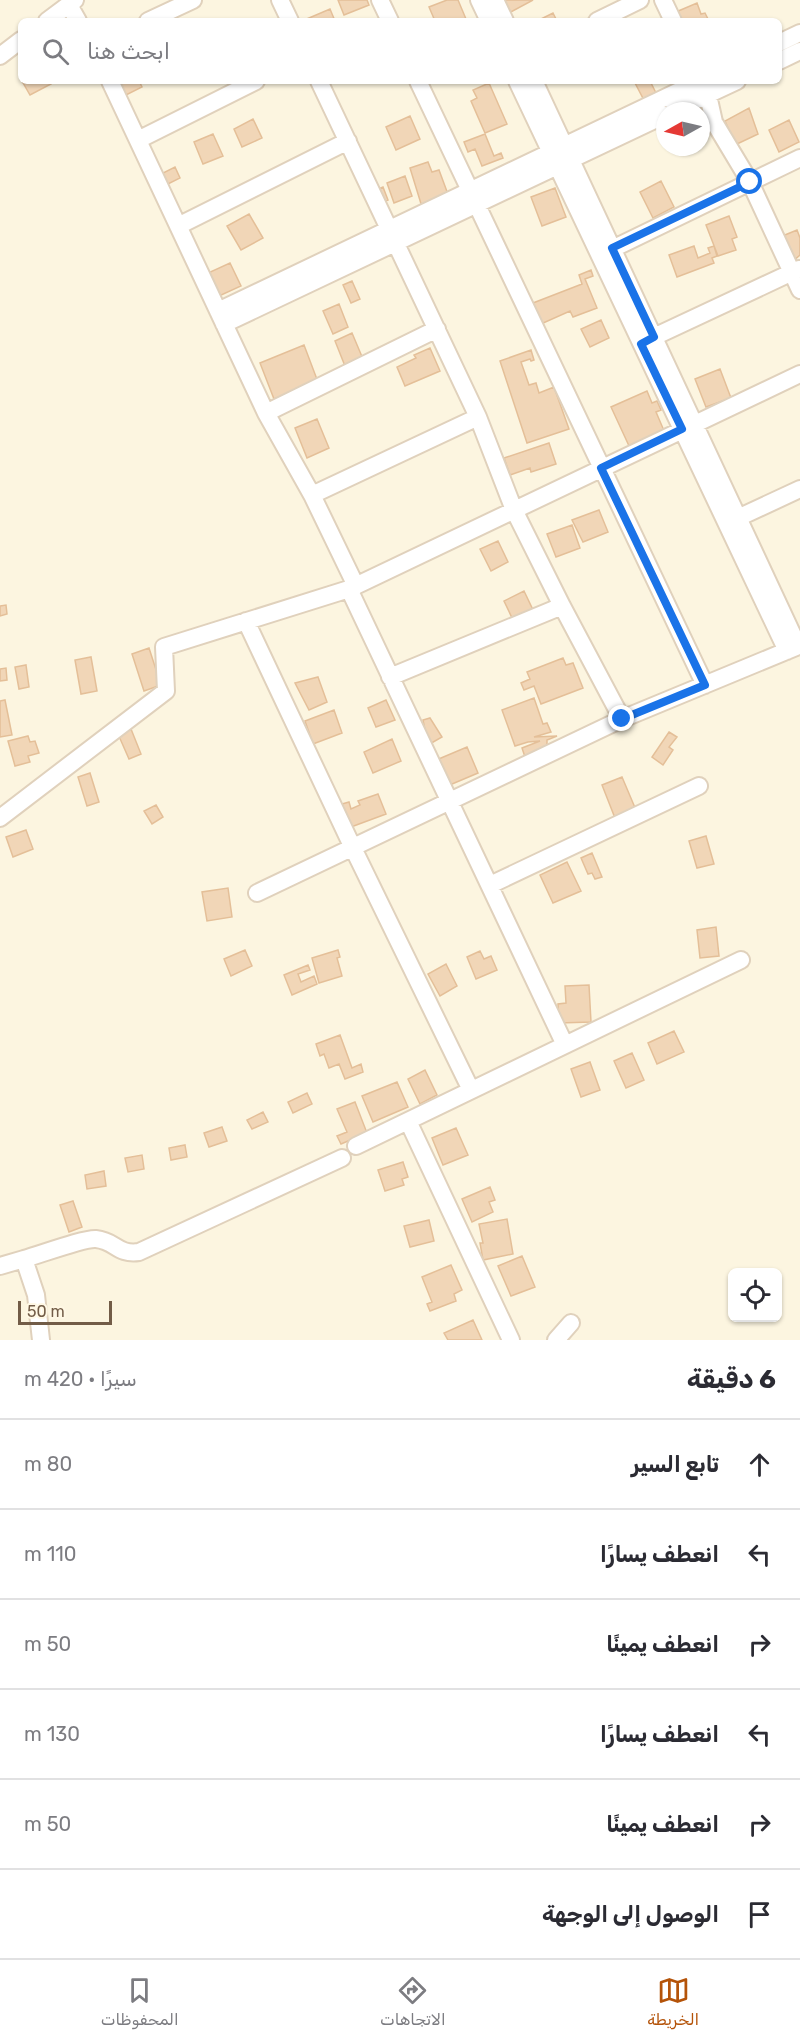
<!DOCTYPE html>
<html lang="ar">
<meta charset="utf-8">
<style>
:root{--surface:#fff;--page:#f7f7f7;--text:#2b2b33;--muted:#7c7c81;--line:#e1e1e2;--accent:#b45309}
body{margin:0;font-family:Rubik,"Noto Naskh Arabic",sans-serif;background:var(--page);color:var(--text);direction:rtl}
.controls{position:absolute;right:18px;bottom:18px;display:grid;overflow:hidden;border-radius:9px;box-shadow:0 2px 4px #0004}
.controls button{width:54px;height:54px;display:grid;place-items:center;padding:0;border:0;border-bottom:2px solid var(--line);background:var(--surface);color:var(--text);font:30px sans-serif}
.compass{position:absolute;left:656px;top:102px;width:54px;height:54px;border-radius:50%;background:var(--surface);box-shadow:0 2px 4px #0004;rotate:262deg}
.scale{position:absolute;left:18px;bottom:15px;width:94px;box-sizing:border-box;padding-left:6px;border:3px solid #725c47;border-top:0;font-size:16px;line-height:21px;white-space:nowrap;color:#725c47;-webkit-text-stroke:4px #fff8e5;paint-order:stroke}
.stop{position:absolute;width:18px;height:18px;margin:-14px;border:4px solid #1a73e8;border-radius:50%;background:#fff}
.stop.end{background:#1a73e8;border-color:#fff;box-shadow:0 2px 6px #0008}
.list{margin:0;padding:0;list-style:none}
h2{display:flex;justify-content:space-between;align-items:center;height:78px;margin:0;padding:0 24px;font-size:26px}
h2 small{font-size:20px;font-weight:400;color:var(--muted)}
.list li{display:grid;grid-template-columns:39px 1fr auto;gap:18px;align-items:center;box-sizing:border-box;height:90px;padding:0 24px;border-top:2px solid var(--line)}
.list b{display:block;font-size:22px;white-space:nowrap}
.list em{font-size:20px;font-style:normal;color:var(--muted)}
.icon{flex:none;width:33px;height:33px;fill:none;stroke:currentColor;stroke-width:2;stroke-linecap:round;stroke-linejoin:round}
.map{position:relative;flex:none;width:800px;height:1340px;overflow:hidden;direction:ltr}
.search{position:absolute;background:var(--surface);box-shadow:0 2px 4px #0004;left:18px;right:18px;top:18px;height:66px;display:flex;align-items:center;gap:15px;box-sizing:border-box;padding:0 21px;border-radius:9px;color:var(--muted);font-size:22px}
.sheet{height:618px;background:var(--surface)}
nav{display:flex;justify-content:space-around;align-items:center;box-sizing:border-box;height:84px;border-top:2px solid var(--line);background:var(--surface);font-size:16px;color:var(--muted)}
nav a{display:grid;justify-items:center;gap:3px}
nav .on{color:var(--accent)}
.map>svg:first-child{display:block}
.building{fill:#f1d6b7;stroke:#e4bf98;stroke-width:1.5}
.lines{fill:none;stroke-linecap:round;stroke-linejoin:round}
.minor-casing{stroke:#e0d1bc;stroke-width:20}
.minor{stroke:#fff;stroke-width:16}
.route{stroke:#1a73e8;stroke-width:8}
</style>
<div class="map">
<svg width="800" height="1340" viewBox="0 0 800 1340">
<rect width="100%" height="100%" fill="#fcf5e0"/>
<path class="building" d="M338,0H367L369,5L344,15Z
M447,0H458L466,19L435,21L429,7Z
M502,0H533L509,13Z
M697,3L701,14L705,13L709,21H679L676,12Z
M330,9L335,21H302Z
M553,13L557,21H537Z
M22,81H49L51,84L30,95Z
M116,81H139L142,87L124,96Z
M634,81H650L659,99L647,106Z
M489,83L507,124L485,133L471,101L477,98L473,90Z
M749,108L758,134L735,145L725,121Z
M410,116L420,139L396,150L386,127Z
M253,119L262,138L242,147L234,129Z
M789,120L799,142L779,152L769,130Z
M213,134L223,156L203,164L194,142Z
M485,134L494,156L501,153L503,158L482,166L475,149L468,152L464,142Z
M428,162L432,172L439,170L449,197L422,207L410,168Z
M175,167L180,178L164,186L159,175Z
M405,176L412,196L394,203L387,183Z
M661,181L674,207L653,218L640,192Z
M383,187L388,200L380,203L376,190Z
M555,188L566,217L542,226L531,197Z
M249,214L263,238L241,250L227,226Z
M729,216L737,237L732,239L736,250L718,256L706,225Z
M797,230L800,238V255L792,262L780,237Z
M694,246L698,258L710,253L708,248L714,246L717,256L712,258L714,263L677,277L669,255Z
M230,263L241,286L219,296L208,273Z
M591,270L593,276L585,279L597,308L573,317L570,311L541,324L533,303L582,284L579,275Z
M352,281L360,299L351,303L343,285Z
M339,304L348,327L333,334L323,311Z
M601,320L609,338L590,347L581,329Z
M352,333L363,359L345,366L335,341Z
M304,345L318,382L274,399L260,363Z
M430,348L440,371L405,386L397,367L416,358L414,355Z
M531,350L534,360L531,361L530,359L521,362L529,385L536,383L539,393L554,387L569,429L527,443L500,361Z
M720,369L731,398L706,407L695,379Z
M647,391L652,403L657,401L661,410L656,412L665,433L630,448L611,407Z
M317,419L329,448L307,458L295,428Z
M549,443L556,464L531,472L530,468L510,475L504,458Z
M599,510L608,532L583,542L572,520Z
M572,525L580,548L556,557L547,534Z
M498,541L508,562L491,571L480,549Z
M524,591L534,612L514,622L504,601Z
M6,605L7,614L0,616V606Z
M149,648L161,685L144,691L132,654Z
M91,657L97,691L81,694L75,660Z
M563,658L566,665L573,663L583,688L541,704L534,686L524,690L521,683L530,679L527,672Z
M26,665L29,687L19,689L15,667Z
M6,668L7,680L0,681V669Z
M318,677L327,702L309,710L295,683Z
M534,698L543,724L547,723L551,732L534,737L557,736L547,740V749L525,757L522,748L540,741L528,742L515,746L502,710Z
M5,700L12,735L0,737V701Z
M386,700L395,720L376,727L368,708Z
M334,710L342,733L313,744L305,721Z
M430,718L442,737L428,745L423,720Z
M131,729L141,754L129,759L118,734Z
M669,732L677,737L669,747L673,750L663,765L652,757Z
M28,736L30,742L35,741L39,753L28,756L30,762L15,766L8,741Z
M392,739L401,761L373,773L364,752Z
M467,747L478,773L445,787L434,761Z
M90,773L99,802L87,806L78,777Z
M622,777L636,810L615,818L602,785Z
M378,794L386,814L351,827L342,804L349,802L351,809L360,805L358,801Z
M156,805L163,817L152,824L144,811Z
M26,830L33,849L13,857L6,837Z
M706,836L714,864L697,868L689,841Z
M592,853L602,877L595,879L592,873L588,874L581,858Z
M567,862L581,891L553,903L540,875Z
M228,888L232,917L207,921L202,892Z
M716,927L719,956L700,958L697,930Z
M245,950L252,966L231,976L224,959Z
M338,950L340,957L337,958L342,976L319,983L312,958Z
M480,951L484,959L491,956L497,970L476,979L467,957Z
M446,964L457,986L440,996L428,974Z
M308,965L310,970L298,974L301,982L314,976L317,984L292,995L284,975Z
M589,985L591,1022L559,1023L558,1004L566,1003L565,986Z
M674,1031L684,1052L657,1064L648,1043Z
M340,1035L352,1068L361,1064L363,1072L345,1079L339,1064L329,1068L324,1054L320,1056L316,1044Z
M632,1053L644,1080L626,1088L614,1061Z
M590,1062L600,1090L581,1097L571,1069Z
M425,1070L437,1095L420,1104L408,1079Z
M397,1082L408,1107L373,1122L362,1096Z
M307,1093L312,1104L293,1113L288,1102Z
M355,1102L367,1133L341,1144L337,1136L347,1132L337,1109Z
M263,1112L268,1122L252,1129L247,1120Z
M222,1127L227,1141L209,1147L204,1133Z
M456,1128L468,1155L443,1165L432,1138Z
M185,1145L187,1157L171,1160L169,1148Z
M142,1155L144,1169L128,1172L125,1158Z
M403,1162L408,1177L402,1179L404,1185L385,1191L378,1170Z
M104,1171L106,1186L87,1189L85,1175Z
M490,1187L495,1200L489,1202L493,1212L472,1222L462,1199Z
M73,1201L82,1227L69,1232L60,1205Z
M507,1219L513,1254L483,1260L480,1243H483L479,1224Z
M429,1220L434,1241L410,1247L404,1226Z
M522,1256L535,1287L511,1296L498,1266Z
M451,1265L462,1290L454,1294L456,1301L430,1311L427,1304L432,1302L422,1277Z
M473,1320L482,1340H448L444,1333Z"/>
<g class="lines">
<g class="minor-casing">
<path id="minor" d="M280,0L290,21
M380,0L390,21
M479,0L489,21
M495,0L505,21
M663,0L673,21
M69,5L78,21
M47,21L75,0
M148,21L193,0
M597,21L640,0
M779,43L800,33
M0,56L21,40
M779,61L800,51
M110,81L266,413L312,495L356,586
M319,81L478,417L514,510L562,606L622,719
M418,81L705,685
M517,81L787,651
M534,81L798,646
M702,81L708,95L714,122L750,182L800,290
M673,111L737,81
M138,140L256,81
M178,226L348,141
M604,253L800,158
M218,311L700,81
M224,324L665,115
M643,342L799,269
M266,413L437,329
M312,495L478,417
M727,523L800,489
M349,589L565,1045
M246,621L353,848L471,1090
M390,677L562,606
M0,818L166,691L164,647L349,589L800,374
M490,885L699,786
M257,893L622,719L796,647
M408,1121L511,1340
M356,1146L741,960
M24,1259C39,1255 84,1238 96,1239C116,1241 117,1255 139,1252L342,1158
M0,1266L24,1259L36,1295L41,1340
M556,1340L571,1323"/>
</g>
<use href="#minor" class="minor"/>
</g>
<g class="lines">
<path class="route" d="M622,719L705,685L601,468L682,429L641,344L654,337L612,248L750,182"/>
</g>
</svg>
<div class="controls">
<button><svg class="icon" aria-label="locate" viewBox="0 0 24 24"><circle cx="12" cy="12" r="6"/><path d="M12 2v4M12 18v4M2 12h4M18 12h4"/></svg></button>
</div>
<svg class="compass" viewBox="-18 -18 36 36"><path d="M0-13l5 13h-10z" fill="#e53935"/><path d="M0 13l5-13h-10z" fill="#7c7c81"/></svg>
<div class="scale">50 m</div>
<div class="stop" style="left:750px;top:182px"></div>
<div class="stop end" style="left:622px;top:719px"></div>
<div class="search"><svg class="icon" aria-label="search" viewBox="0 0 24 24"><circle cx="10" cy="10" r="6"/><path d="M15 15l6 6"/></svg>ابحث هنا</div>
</div>
<section class="sheet">
<h2>6 دقيقة<small>سيرًا · 420 m</small></h2>
<ul class="list">
<li><svg class="icon" aria-label="ahead" viewBox="0 0 24 24"><path d="M12 20V5M6 11l6-6 6 6"/></svg><div><b>تابع السير</b></div><em>80 m</em></li>
<li><svg class="icon" aria-label="left" viewBox="0 0 24 24"><path d="M17 20v-9H6M10 6l-5 5 5 5"/></svg><div><b>انعطف يسارًا</b></div><em>110 m</em></li>
<li><svg class="icon" aria-label="right" viewBox="0 0 24 24"><path d="M7 20v-9h11M14 6l5 5-5 5"/></svg><div><b>انعطف يمينًا</b></div><em>50 m</em></li>
<li><svg class="icon" aria-label="left" viewBox="0 0 24 24"><path d="M17 20v-9H6M10 6l-5 5 5 5"/></svg><div><b>انعطف يسارًا</b></div><em>130 m</em></li>
<li><svg class="icon" aria-label="right" viewBox="0 0 24 24"><path d="M7 20v-9h11M14 6l5 5-5 5"/></svg><div><b>انعطف يمينًا</b></div><em>50 m</em></li>
<li><svg class="icon" aria-label="arrive" viewBox="0 0 24 24"><path d="M6 21V4h12l-3 4 3 4H6"/></svg><div><b>الوصول إلى الوجهة</b></div></li>
</ul>
</section>
<nav>
<a class="on"><svg class="icon" aria-label="map" viewBox="0 0 24 24"><path d="M3 6l6-2 6 2 6-2v14l-6 2-6-2-6 2zM9 4v14M15 6v14"/></svg>الخريطة</a>
<a><svg class="icon" aria-label="directions" viewBox="0 0 24 24"><path d="M12 3l9 9-9 9-9-9zM9 14v-3h6M13 9l2 2-2 2"/></svg>الاتجاهات</a>
<a><svg class="icon" aria-label="saved" viewBox="0 0 24 24"><path d="M7 4h10v16l-5-4-5 4z"/></svg>المحفوظات</a>
</nav>
